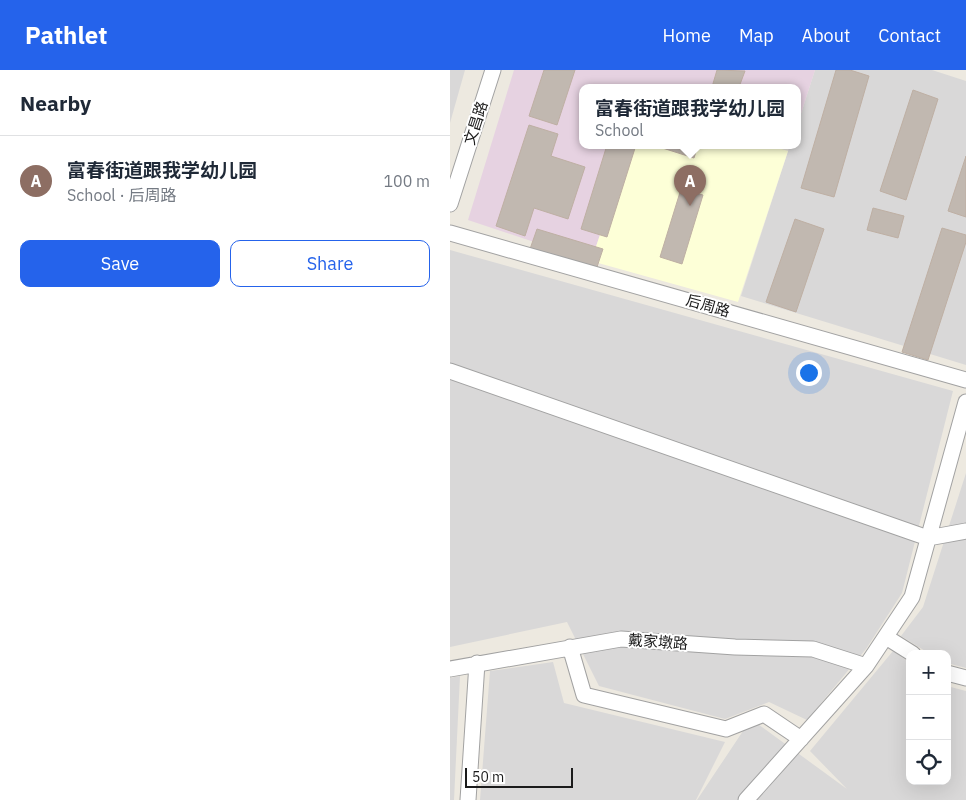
<!DOCTYPE html>
<meta charset="utf-8">
<style>
:root{--surface:#fff;--page:#f6f6f7;--text:#1f2937;--muted:#747a83;--line:#e0e1e3;--accent:#2563eb}
body{margin:0;font-family:"IBM Plex Sans","Noto Sans SC",sans-serif;background:var(--page);color:var(--text)}
.controls{position:absolute;right:15px;bottom:15px;display:grid;overflow:hidden;border-radius:10px;box-shadow:0 5px 20px #0002}
.controls button{width:45px;height:45px;display:grid;place-items:center;padding:0;border:0;border-bottom:1px solid var(--line);background:var(--surface);color:var(--text);font:25px sans-serif}
.scale{position:absolute;left:15px;bottom:12px;width:108px;box-sizing:border-box;padding-left:5px;border:2px solid #1b1b1b;border-top:0;font-size:14px;line-height:18px;white-space:nowrap;color:#1b1b1b;-webkit-text-stroke:4px #fff;paint-order:stroke}
.you{position:absolute;left:358px;top:302px;width:18px;height:18px;margin:-12px;border:4px solid #fff;border-radius:50%;background:#1a73e8;box-shadow:0 0 0 8px #1a73e833}
.badge{display:grid;place-items:center;width:32px;height:32px;border-radius:50%;background:var(--accent);color:#fff;font-size:16px;font-weight:700}
.pin{position:absolute;translate:-50% -41px;filter:drop-shadow(0 1px 2px #0008)}
.pin::after{content:'';position:absolute;top:26px;width:18px;height:15px;background:inherit;clip-path:polygon(0 0,100% 0,50% 100%)}
.popup{position:absolute;left:129px;top:14px;width:222px;height:65px;box-sizing:border-box;display:grid;place-content:center;border-radius:10px;background:var(--surface);filter:drop-shadow(0 1px 4px #0005);font-size:16px;white-space:nowrap;color:var(--muted)}
.popup b{font-size:19px;color:var(--text)}
.popup::after{content:'';position:absolute;left:50%;top:100%;margin-left:-10px;border:10px solid transparent;border-top-color:var(--surface)}
.list{margin:0;padding:0;list-style:none}
h2{display:flex;justify-content:space-between;align-items:center;height:65px;margin:0;padding:0 20px;font-size:21px}
h2 small{font-size:16px;font-weight:400;color:var(--muted)}
.list li{display:grid;grid-template-columns:32px 1fr auto;gap:15px;align-items:center;box-sizing:border-box;height:90px;padding:0 20px;border-top:1px solid var(--line)}
.list b{display:block;font-size:19px;white-space:nowrap}
.list p{margin:0;font-size:16px;white-space:nowrap;color:var(--muted)}
.list em{font-size:16px;font-style:normal;color:var(--muted)}
.actions{display:flex;gap:10px;padding:15px 20px}
.actions a{flex:1;padding:11px 0;border:1px solid var(--accent);border-radius:10px;text-align:center;font-size:18px;color:var(--accent)}
.actions .main{background:var(--accent);color:#fff}
.icon{flex:none;width:28px;height:28px;fill:none;stroke:currentColor;stroke-width:2;stroke-linecap:round;stroke-linejoin:round}
.map{position:relative;flex:none;width:516px;height:730px;overflow:hidden}
header{display:flex;align-items:center;gap:30px;box-sizing:border-box;height:70px;padding:0 25px;background:var(--accent);color:#fff}
header strong{font-size:24px}
nav{display:flex;gap:28px;margin-inline-start:auto;font-size:18px}
main{display:flex}
aside{flex:1;background:var(--surface)}
.map>svg:first-child{display:block}
.residential{fill:#d9d8d8}
.industrial{fill:#e6d2e1}
.education{fill:#fdffd7}
.building{fill:#c1b8b0;stroke:#beafa3}
.lines{fill:none;stroke-linecap:round;stroke-linejoin:round}
.street-casing{stroke:#a2a2a2;stroke-width:17}
.street{stroke:#fff;stroke-width:15}
.labels{text-anchor:middle;stroke-width:4;stroke-linejoin:round;paint-order:stroke}
.street-label{font-size:15px;fill:#1b1b1b;stroke:#fff}
</style>
<header>
<strong>Pathlet</strong>
<nav><a>Home</a><a>Map</a><a>About</a><a>Contact</a></nav>
</header>
<main>
<aside>
<h2>Nearby<small></small></h2>
<ul class="list">
<li><span class="badge" style="background:#8d6e63">A</span><div><b>富春街道跟我学幼儿园</b><p>School · 后周路</p></div><em>100 m</em></li>
</ul>
<div class="actions"><a class="main">Save</a><a>Share</a></div>
</aside>
<div class="map">
<svg width="516" height="730" viewBox="0 0 516 730">
<rect width="100%" height="100%" fill="#ede9e0"/>
<path class="residential" d="M0,0H15L0,53Z
M365,0H482L516,11V295L291,226L340,75H348V53Z
M0,180L503,321L452,523L416,579L357,650L319,632L275,649L149,616L117,552L0,577Z
M516,403V598L497,593V584H480L451,566L473,537Z
M443,581L460,593V711H497V616L516,621V730H247L301,649L397,719L360,681Z
M103,592L114,633L275,672L246,730H30L40,601Z
M10,606L4,730H0V608Z"/>
<path class="industrial" d="M64,0H365L348,53V17H132V75H181L141,191L18,150Z"/>
<path class="education" d="M181,75H318L338,81L288,232L141,191Z"/>
<path class="building" d="M94,0H125L107,55L79,46Z
M267,0L295,1L289,17H262Z
M386,0H400L419,6L384,127L351,118Z
M463,20L488,29L456,130L430,121Z
M79,55L108,64L101,86L135,97L118,149L84,138L75,166L46,156Z
M157,75H186L157,167L131,159Z
M203,75H248L244,88Z
M516,86V147L498,141Z
M231,119L253,125L232,194L210,187Z
M423,138L454,146L448,168L417,160Z
M345,149L374,159L346,242L316,232Z
M492,158L516,165V172L478,290L452,282Z
M87,159L153,179L146,200L80,179Z"/>
<g class="lines">
<g class="street-casing">
<path id="street" d="M0,134L43,0
M0,163L516,310
M0,301L478,468L516,461
M436,567L463,584
M120,577L134,625L276,659L314,644L351,669
M0,599L171,569L285,577L363,579L416,596
M497,603L516,608
M18,730L27,593
M296,730L416,596L462,527L516,332"/>
</g>
<use href="#street" class="street"/>
</g>
<g class="labels">
<g class="street-label">
<text transform="translate(26 53) rotate(-72)" y="5">文昌路</text>
<text transform="translate(258 236) rotate(16)" y="5">后周路</text>
<text transform="translate(208 572) rotate(4)" y="5">戴家墩路</text>
</g>
</g>
</svg>
<div class="controls">
<button>+</button>
<button>−</button>
<button><svg class="icon" aria-label="locate" viewBox="0 0 24 24"><circle cx="12" cy="12" r="6"/><path d="M12 2v4M12 18v4M2 12h4M18 12h4"/></svg></button>
</div>
<div class="scale">50 m</div>
<div class="you"></div>
<div class="pin badge" style="left:240px;top:136px;background:#8d6e63">A</div>
<div class="popup"><b>富春街道跟我学幼儿园</b>School</div>
</div>
</main>
